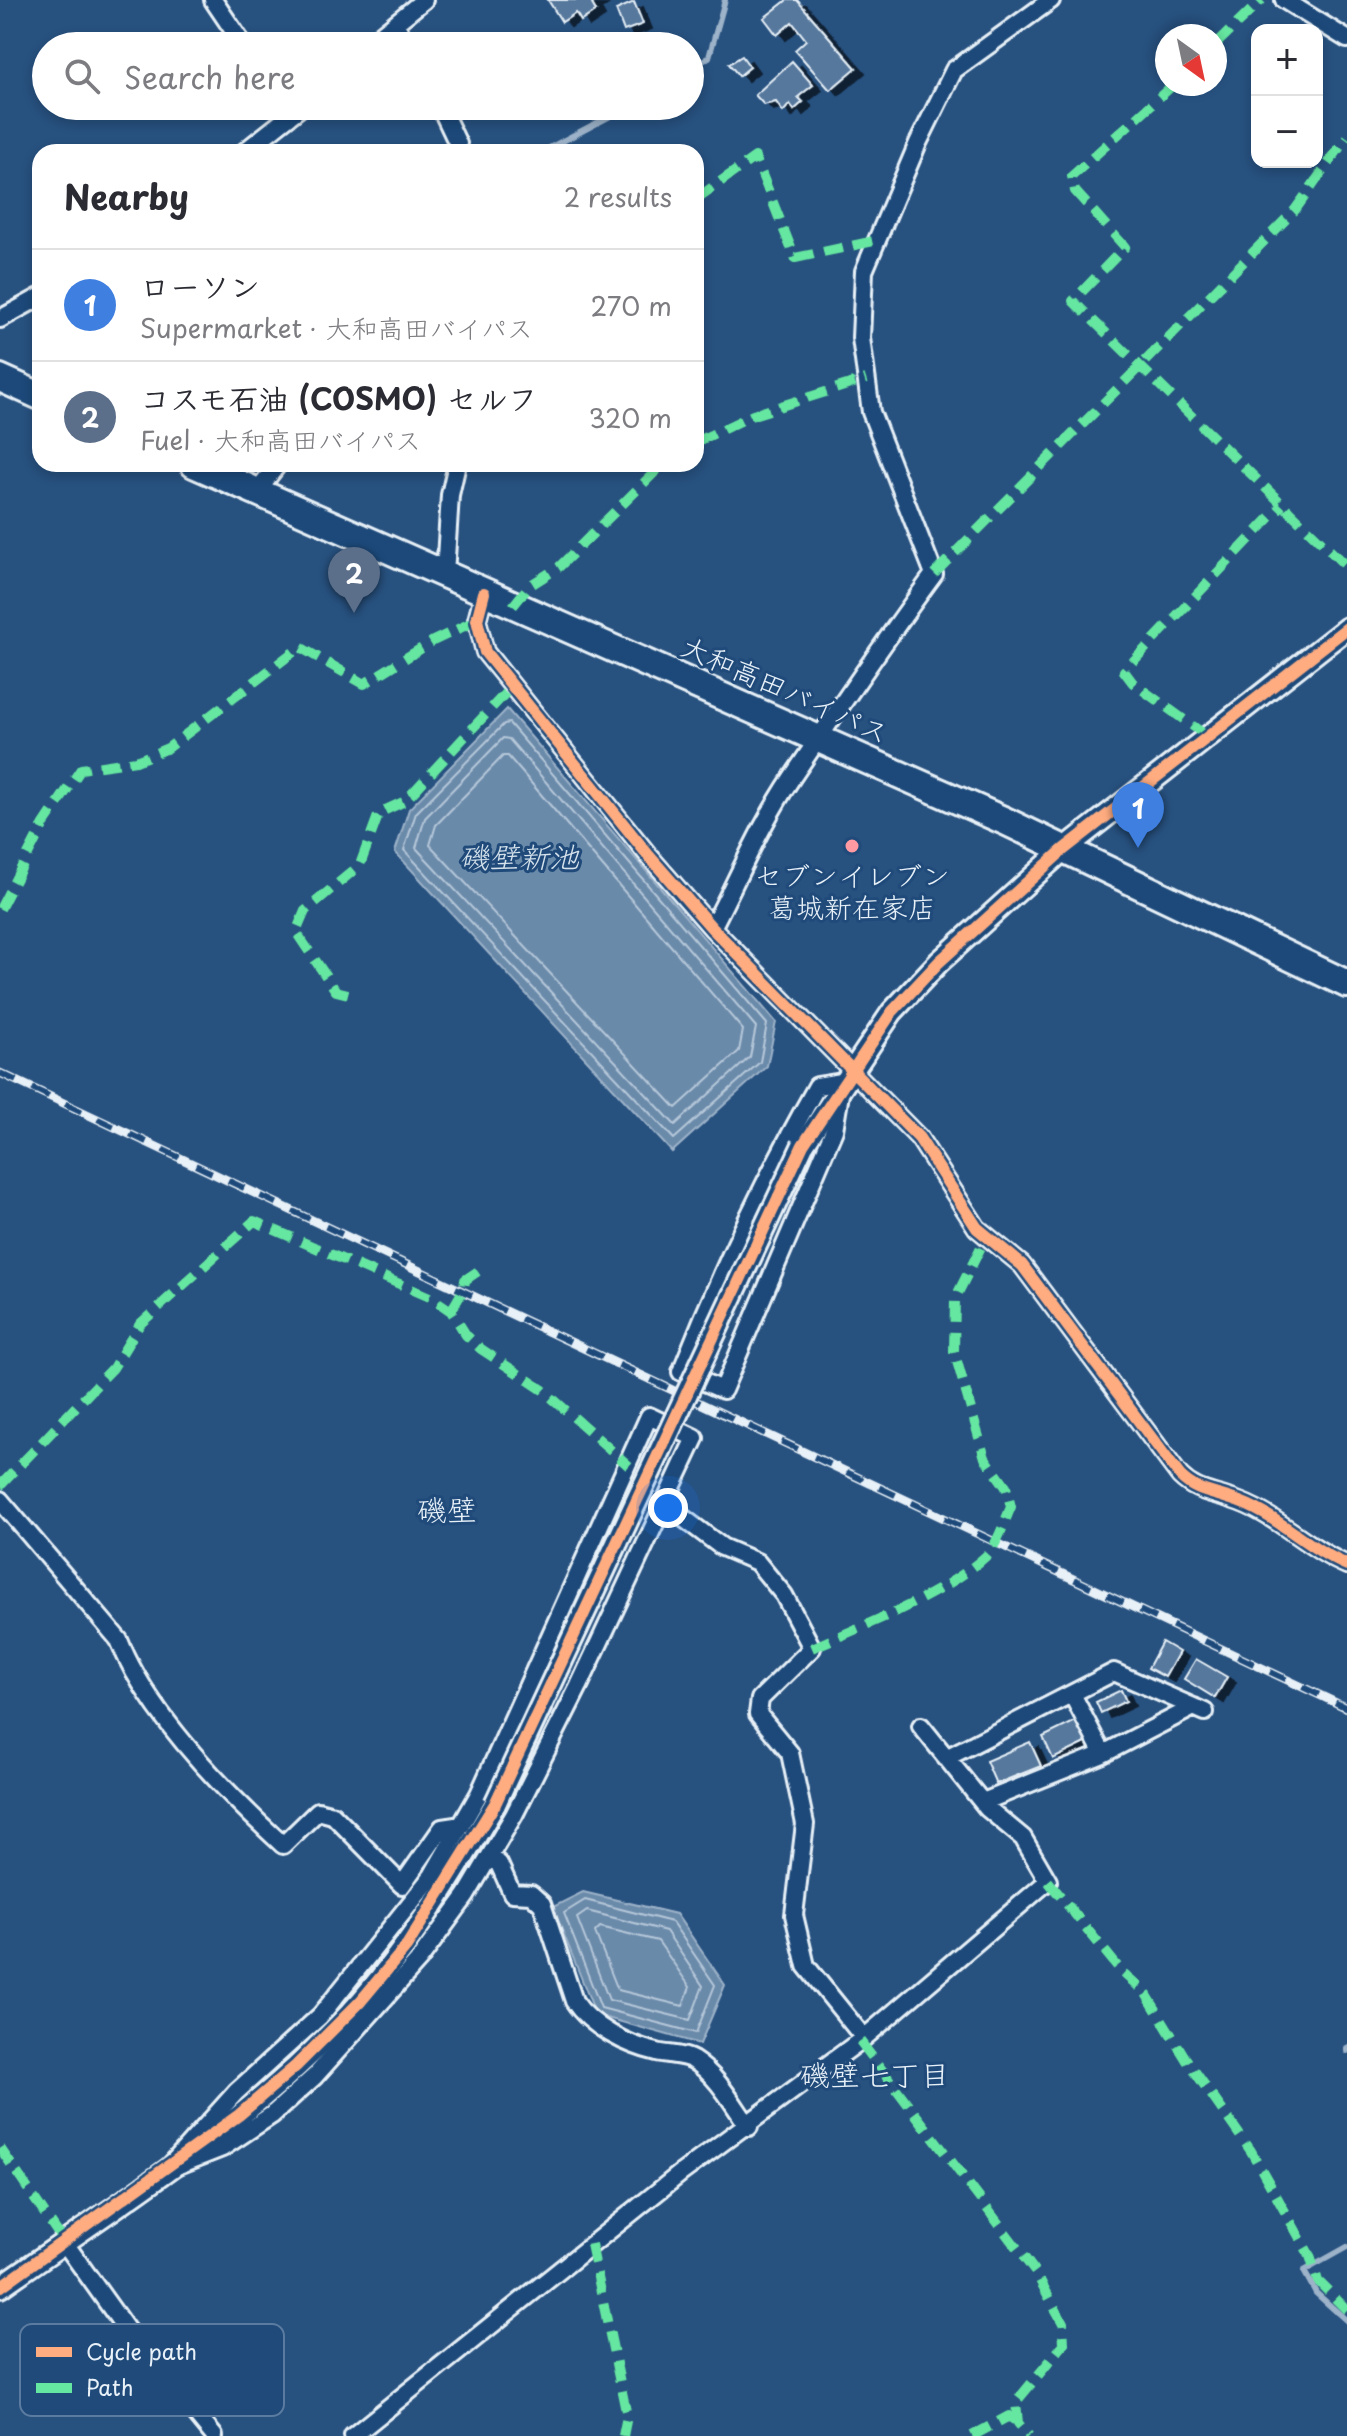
<!DOCTYPE html>
<meta charset="utf-8">
<style>
:root{--surface:#fff;--page:#f2f2f3;--text:#2b2b33;--muted:#7c7c81;--line:#e1e1e2;--accent:#8a5d65}
body{margin:0;font-family:"Playpen Sans","Klee One",sans-serif;background:var(--page);color:var(--text)}
.controls{position:absolute;right:24px;top:24px;display:grid;overflow:hidden;border-radius:16px;box-shadow:0 4px 12px #0003}
.controls button{width:72px;height:72px;display:grid;place-items:center;padding:0;border:0;border-bottom:2px solid var(--line);background:var(--surface);color:var(--text);font:40px sans-serif}
.compass{position:absolute;left:1155px;top:24px;width:72px;height:72px;border-radius:50%;background:var(--surface);box-shadow:0 4px 12px #0003;rotate:147deg}
.you{position:absolute;left:668px;top:1508px;width:28px;height:28px;margin:-20px;border:6px solid #fff;border-radius:50%;background:#1a73e8;box-shadow:0 0 0 12px #1a73e833}
.badge{display:grid;place-items:center;width:52px;height:52px;border-radius:50%;background:var(--accent);color:#fff;font-size:26px;font-weight:700}
.pin{position:absolute;translate:-50% -66px;filter:drop-shadow(0 2px 4px #0008)}
.pin::after{content:'';position:absolute;top:42px;width:28px;height:24px;background:inherit;clip-path:polygon(0 0,100% 0,50% 100%)}
.list{margin:0;padding:0;list-style:none}
h2{display:flex;justify-content:space-between;align-items:center;height:104px;margin:0;padding:0 32px;font-size:34px}
h2 small{font-size:26px;font-weight:400;color:var(--muted)}
.list li{display:grid;grid-template-columns:52px 1fr auto;gap:24px;align-items:center;box-sizing:border-box;height:112px;padding:0 32px;border-top:2px solid var(--line)}
.list b{display:block;font-size:30px;white-space:nowrap}
.list p{margin:0;font-size:26px;white-space:nowrap;color:var(--muted)}
.list em{font-size:26px;font-style:normal;color:var(--muted)}
.icon{flex:none;width:44px;height:44px;fill:none;stroke:currentColor;stroke-width:2;stroke-linecap:round;stroke-linejoin:round}
.map{position:relative;flex:none;width:1347px;height:2436px;overflow:hidden}
.search{position:absolute;background:var(--surface);box-shadow:0 4px 12px #0003;left:32px;top:32px;width:672px;height:88px;display:flex;align-items:center;gap:20px;box-sizing:border-box;padding:0 28px;border-radius:44px;color:var(--muted);font-size:30px}
.panel{position:absolute;background:var(--surface);box-shadow:0 4px 12px #0003;left:32px;top:144px;width:672px;height:328px;border-radius:24px}
.map>svg:first-child{display:block}
.water{fill:#6b8aaa;stroke:#9db3c9;stroke-width:2}
.lines{fill:none;stroke-linecap:round;stroke-linejoin:round}
.shore{stroke:#b6c8d9;stroke-width:2}
.stream{stroke:#9db3c9;stroke-width:6}
.building{fill:#57789d;stroke:#e8f1f8;stroke-width:2;filter:url(#shadow)}
.minor-casing{stroke:#e8f1f8;stroke-width:22}
.tertiary-casing{stroke:#e8f1f8;stroke-width:26}
.trunk-casing{stroke:#e8f1f8;stroke-width:32}
.minor{stroke:#1f4a7a;stroke-width:16}
.tertiary{stroke:#1f4a7a;stroke-width:20}
.trunk{stroke:#1f4a7a;stroke-width:26}
.rail-casing{stroke:#e8f1f8;stroke-width:9}
.rail{stroke:#1f4a7a;stroke-width:6;stroke-dasharray:18;stroke-linecap:butt}
.tertiary-bridge-casing{stroke:#e8f1f8;stroke-width:26;stroke-linecap:butt}
.tertiary-bridge{stroke:#1f4a7a;stroke-width:20}
.quiet{stroke:#66e7a1;stroke-width:10;stroke-dasharray:20 10;stroke-linecap:butt}
.cycleway-casing{stroke:#1f4a7a;stroke-width:17}
.cycleway{stroke:#ffac80;stroke-width:12}
.poi-dot{fill:#ff9aa2;stroke:#1f4a7a;stroke-width:3}
.labels{text-anchor:middle;stroke-width:6;stroke-linejoin:round;paint-order:stroke}
.street-label{font-size:28px;fill:#e8f1f8;stroke:#1f4a7a}
.poi-label{font-size:28px;fill:#e8f1f8;stroke:#1f4a7a}
.water-label{font-size:30px;font-style:italic;fill:#d5e2ec;stroke:#1f4a7a}
.neighbourhood-label{font-size:30px;fill:#e8f1f8;stroke:#1f4a7a}
.key{fill:#1f4a7a;stroke:#5b7ca0;stroke-width:2}
.key-label{font-size:22px;fill:#e8f1f8}
</style>
<div class="map">
<svg width="1347" height="2436" viewBox="0 0 1347 2436">
<defs>
<filter id="shadow"><feDropShadow dx="9" dy="5" stdDeviation="0" flood-color="#0009"/></filter>
</defs>
<rect width="100%" height="100%" fill="#27517f"/>
<filter id="ink" filterUnits="userSpaceOnUse"><feTurbulence type="fractalNoise" baseFrequency=".0125" numOctaves="2"/><feDisplacementMap in="SourceGraphic" scale="16" xChannelSelector="R" yChannelSelector="G"/><feConvolveMatrix kernelMatrix="1 2 1 2 8 2 1 2 1" color-interpolation-filters="sRGB"/></filter>
<g filter="url(#ink)">
<path class="water" d="M507,709L776,1022L767,1066L672,1152L395,852L409,809Z
M583,1892L676,1914L725,1985L700,2044L596,2015L553,1907Z"/>
<g class="lines">
<path class="shore" d="M509,723L767,1024L760,1062L674,1139L404,850L416,813L504,724Z
M503,738L509,739L756,1027L750,1057L675,1125L416,848L425,818Z
M503,756H508L743,1030L739,1051L676,1108L430,845L436,825Z
M585,1900L672,1922L715,1985L696,2033L601,2008L564,1913Z
M587,1911L666,1931L703,1986L690,2020L609,2000L577,1918Z
M600,1927L658,1941L690,1987L683,2006L618,1990L595,1932Z"/>
<path class="stream" d="M690,69L709,57L725,0
M542,152L629,106
M1347,2048V2051
M1347,2247L1304,2271L1316,2293L1347,2321"/>
</g>
<path class="building" d="M548,0H598L592,4L596,11L581,21L576,13L562,22Z
M787,0H797L856,68L830,90L795,50L806,40L792,22L777,35L764,18Z
M634,2L643,24L624,31L616,10Z
M742,56L750,67L739,76L729,64Z
M792,61L813,85L798,97L803,102L794,110L790,104L783,112L776,102L764,105L755,95Z
M1162,1642L1179,1652L1165,1677L1148,1668Z
M1196,1659L1227,1677L1215,1698L1184,1679Z
M1121,1690L1126,1701L1101,1713L1096,1702Z
M1080,1719L1090,1741L1053,1759L1043,1737Z
M1030,1742L1041,1766L996,1784L986,1761Z"/>
<g class="lines">
<g class="minor-casing">
<path id="minor" d="M213,0L244,46
M1284,0L1347,39
M396,25L407,46
M367,46L424,0
M440,106L458,144L457,152
M244,152L302,106
M0,319L40,297
M257,491L278,464
M445,574L450,495L457,464
M484,593L477,620L485,652L649,856L712,928L919,1138L977,1228L1022,1265L1180,1476C1196,1492 1211,1492 1231,1499C1275,1512 1306,1548 1347,1565
M712,928C738,878 761,823 793,776C839,708 885,640 934,574L871,412L861,338L864,271L918,143L954,70L1051,0
M842,1082L834,1130L723,1390L681,1372C720,1273 764,1179 817,1086Z
M649,1416L695,1438L579,1686L514,1815L466,1896L419,1960L315,2076L272,2115L222,2148L166,2170L236,2092L320,2016L432,1876L479,1794Z
M0,1500L119,1640C148,1714 224,1791 283,1845L318,1811L333,1815L402,1885L442,1828L462,1825
M666,1505L722,1547L757,1562L784,1595L812,1648L760,1699L758,1714L790,1753L805,1824L794,1915L806,1966L864,2038
M1072,1694L1103,1754
M946,1758L1114,1672L1205,1712
M983,1802L1103,1754L1194,1707
M490,1856L499,1864L512,1893L531,1894L542,1904L574,2001C591,2027 627,2045 657,2052C668,2055 683,2054 693,2060C718,2076 732,2103 749,2127
M64,2242L126,2329L214,2436
M353,2436L681,2173L864,2038L1048,1881L1023,1838L987,1808L921,1726"/>
</g>
<g class="tertiary-casing">
<path id="tertiary" d="M803,1145L892,1012L939,962L1063,850L1347,628
M0,2287C125,2199 261,2116 362,2000C414,1940 455,1872 495,1804"/>
</g>
<g class="trunk-casing">
<path id="trunk" d="M0,378L40,396
M194,464L1005,821L1347,984"/>
</g>
<use href="#minor" class="minor"/>
<use href="#tertiary" class="tertiary"/>
<use href="#trunk" class="trunk"/>
<g class="rail-casing">
<path id="rail" d="M0,1073L1347,1708"/>
</g>
<use href="#rail" class="rail"/>
<g class="tertiary-bridge-casing">
<path id="tertiary-bridge" d="M495,1804L803,1145"/>
</g>
<use href="#tertiary-bridge" class="tertiary-bridge"/>
<path class="quiet" d="M1215,45L1262,0
M1174,84L1072,176L1075,191L1125,247L1073,301L1347,567
M696,199L755,157L795,258L879,240
M696,442L753,415L866,379
M934,574L1295,210L1347,137
M513,606L529,586L559,567L663,464
M1208,737L1133,683L1124,671L1282,505
M0,909L44,824L81,769L136,761L168,748L300,647L364,684L433,641L477,620
M348,994L336,991L296,932L305,911L360,865L379,813L405,801L512,686
M451,1311L464,1289L465,1280L484,1267
M0,1486L113,1368L140,1324L254,1221L432,1298L451,1311L466,1335L481,1349L543,1390L629,1466
M812,1648C865,1625 944,1595 986,1556C998,1544 1004,1522 1011,1507L1006,1487L985,1458L954,1351L955,1299L987,1235
M1048,1881L1122,1972L1145,1992L1186,2059L1251,2151L1310,2256L1318,2281L1347,2310
M860,2041L1036,2273L1063,2323L1064,2344L1016,2402L1018,2423L1029,2436
M0,2148L64,2242
M591,2244L627,2416L623,2436
M972,2436L1009,2416L1018,2423"/>
<g class="cycleway-casing">
<path id="cycleway" d="M484,593L477,620L485,652L649,856L712,928L919,1138L977,1228L1022,1265L1180,1476C1196,1492 1211,1492 1231,1499C1275,1512 1306,1548 1347,1565
M0,2287L239,2115L296,2066L360,2002L406,1947L495,1804L803,1145L892,1012L939,962L1063,850L1347,628"/>
</g>
<use href="#cycleway" class="cycleway"/>
</g>
</g>
<circle class="poi-dot" cx="852" cy="846" r="8"/>
<g class="labels">
<g class="street-label">
<text transform="translate(785 690) rotate(24)" y="10">大和高田バイパス</text>
</g>
<g class="poi-label">
<text x="852" y="886">セブンイレブン<tspan x="852" dy="32">葛城新在家店</tspan></text>
</g>
<g class="water-label">
<text x="519" y="868">磯壁新池</text>
</g>
<g class="neighbourhood-label">
<text x="447" y="1521">磯壁</text>
<text x="875" y="2086">磯壁七丁目</text>
</g>
</g>
<rect x="20" y="2324" width="264" height="92" rx="12" class="key"/>
<rect x="36" y="2347" width="36" height="10" fill="#ffac80"/>
<rect x="36" y="2383" width="36" height="10" fill="#66e7a1"/>
<g class="key-label">
<text x="86" y="2360">Cycle path</text>
<text x="86" y="2396">Path</text>
</g>
</svg>
<div class="controls">
<button>+</button>
<button>−</button>
</div>
<svg class="compass" viewBox="-18 -18 36 36"><path d="M0-13l5 13h-10z" fill="#e53935"/><path d="M0 13l5-13h-10z" fill="#7c7c81"/></svg>
<div class="you"></div>
<div class="pin badge" style="left:1138px;top:848px;background:#3f7fe0">1</div>
<div class="pin badge" style="left:354px;top:613px;background:#5c6f8a">2</div>
<div class="search"><svg class="icon" aria-label="search" viewBox="0 0 24 24"><circle cx="10" cy="10" r="6"/><path d="M15 15l6 6"/></svg>Search here</div>
<section class="panel">
<h2>Nearby<small>2 results</small></h2>
<ul class="list">
<li><span class="badge" style="background:#3f7fe0">1</span><div><b>ローソン</b><p>Supermarket · 大和高田バイパス</p></div><em>270 m</em></li>
<li><span class="badge" style="background:#5c6f8a">2</span><div><b>コスモ石油 (COSMO) セルフ</b><p>Fuel · 大和高田バイパス</p></div><em>320 m</em></li>
</ul>
</section>
</div>
